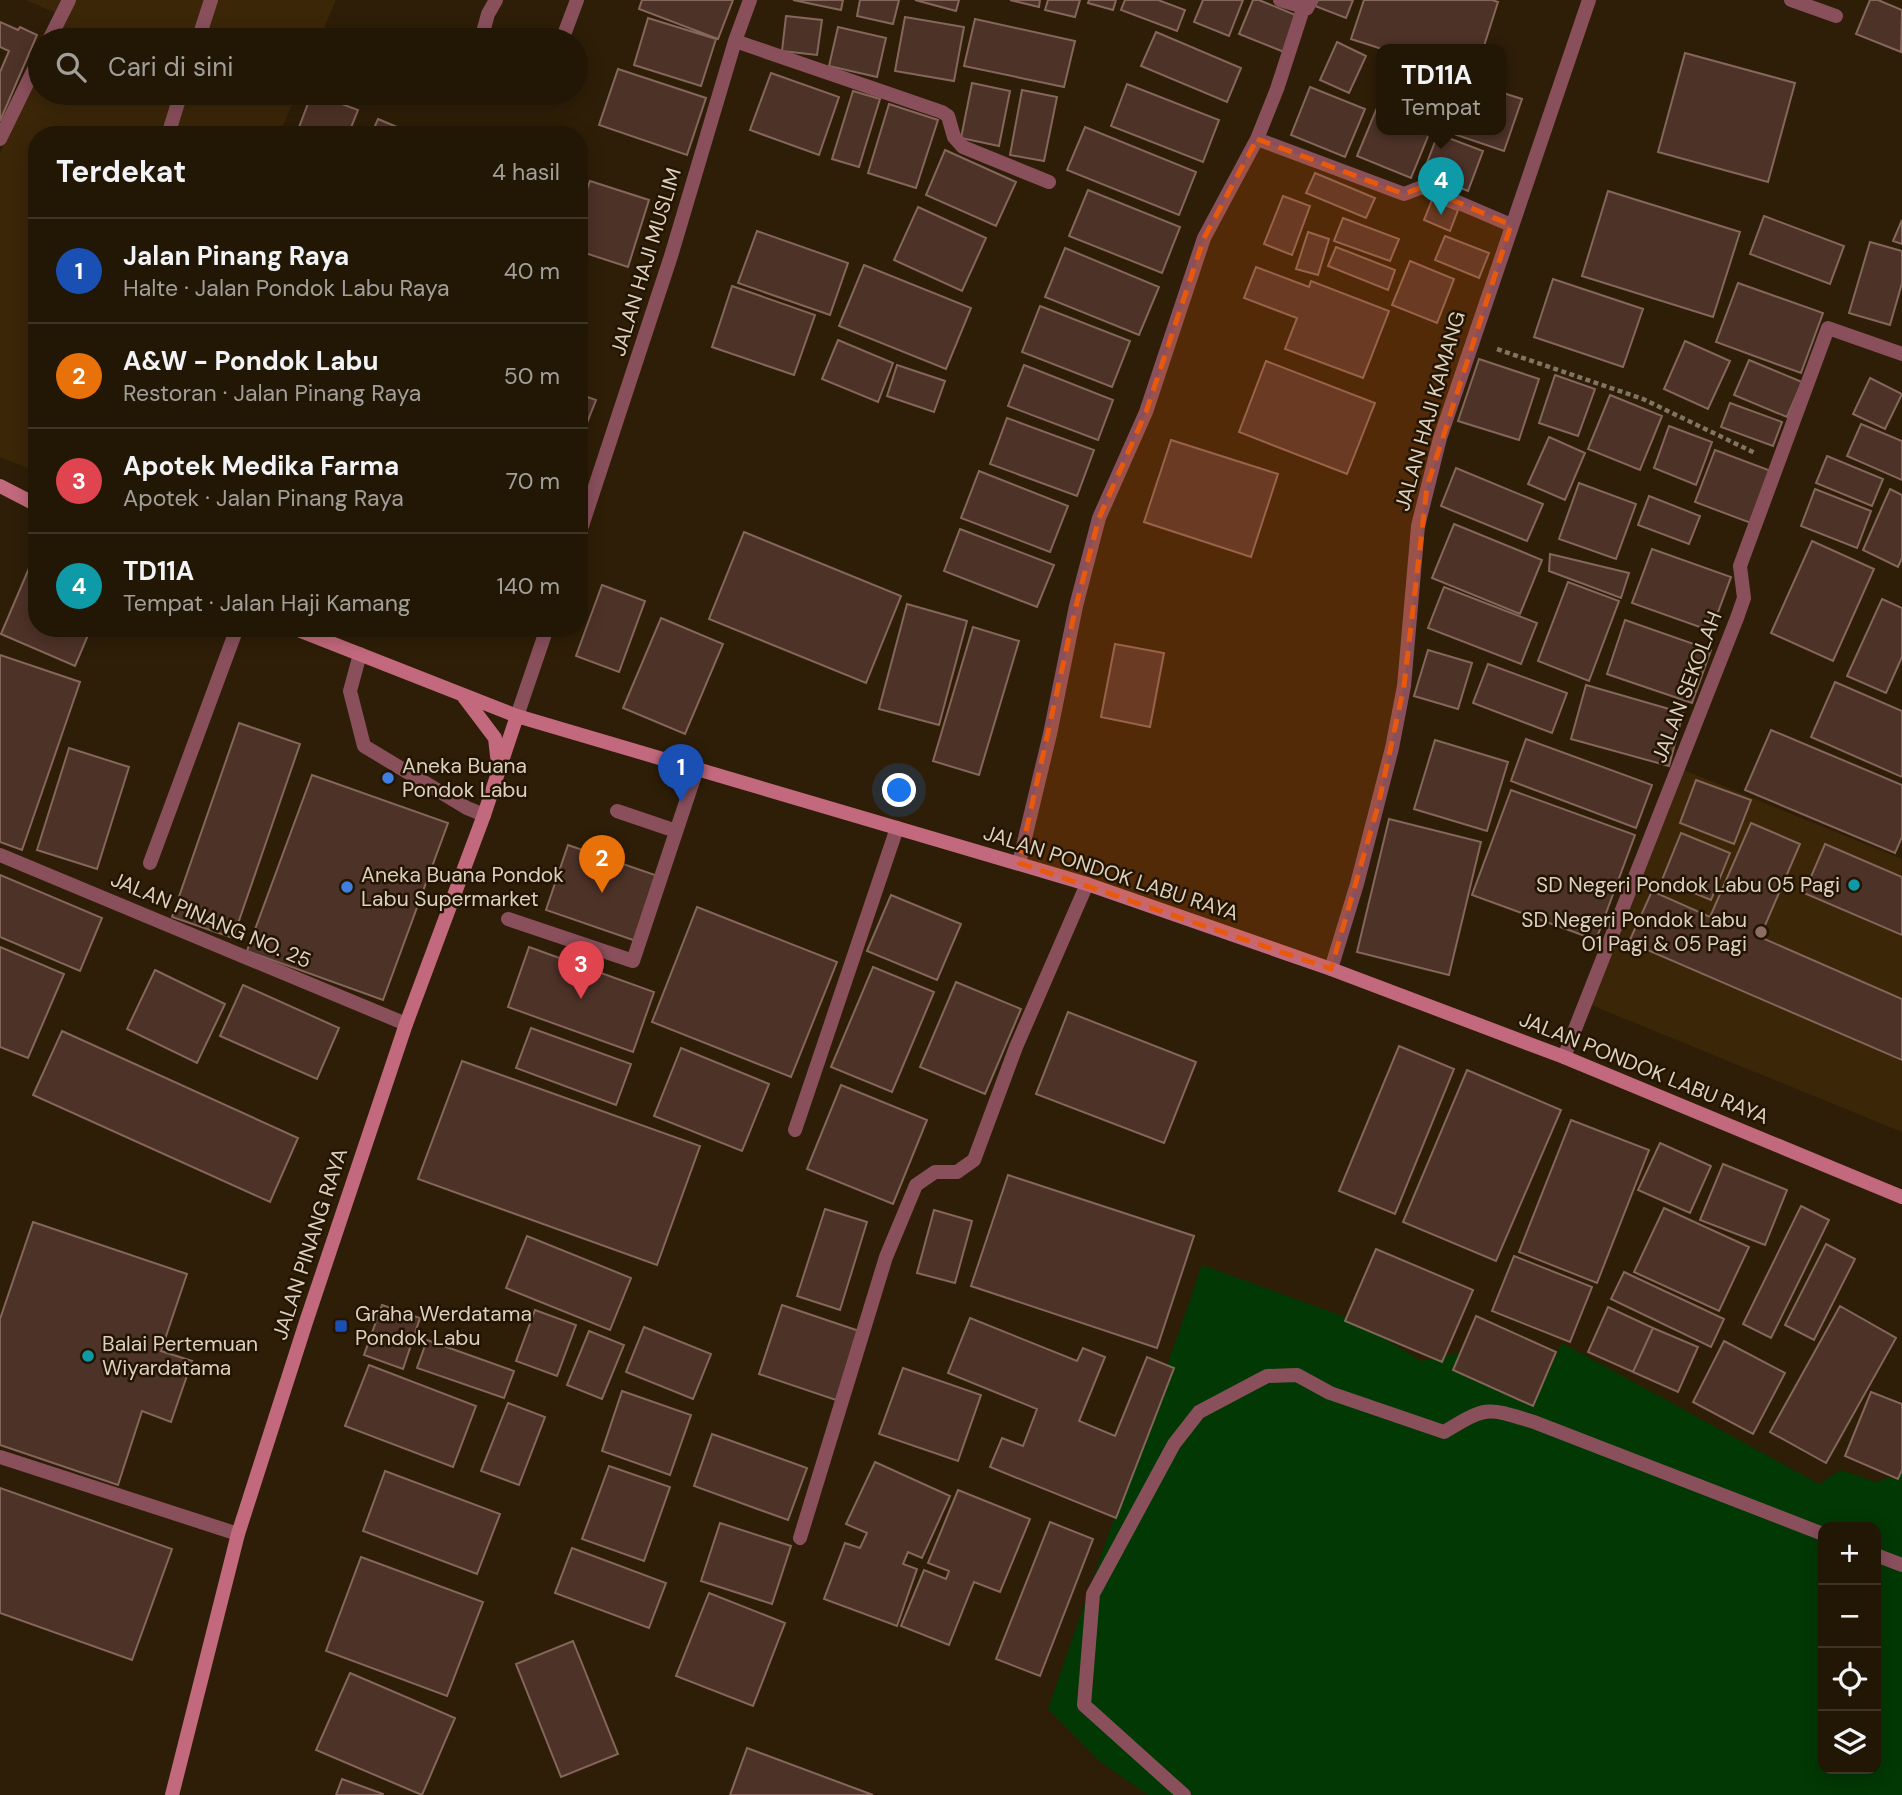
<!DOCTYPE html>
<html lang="id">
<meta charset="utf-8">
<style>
:root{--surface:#221605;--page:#2a1f0f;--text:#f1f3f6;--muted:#a29f9a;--line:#3f3527;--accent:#f59c93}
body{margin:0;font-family:"DM Sans",sans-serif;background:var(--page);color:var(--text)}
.controls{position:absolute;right:21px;bottom:21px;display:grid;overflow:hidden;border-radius:14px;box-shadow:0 4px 18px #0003}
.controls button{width:63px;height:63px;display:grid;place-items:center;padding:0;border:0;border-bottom:2px solid var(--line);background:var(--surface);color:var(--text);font:35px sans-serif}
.you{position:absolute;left:900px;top:791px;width:24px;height:24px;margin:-18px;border:5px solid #fff;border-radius:50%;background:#1a73e8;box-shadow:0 0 0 10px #1a73e833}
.badge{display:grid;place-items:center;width:46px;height:46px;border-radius:50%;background:var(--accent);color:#fff;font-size:23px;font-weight:700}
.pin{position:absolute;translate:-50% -58px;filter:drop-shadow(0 2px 4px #0008)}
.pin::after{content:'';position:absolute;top:37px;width:24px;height:21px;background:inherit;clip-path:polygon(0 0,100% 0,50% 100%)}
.popup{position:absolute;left:1376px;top:44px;width:130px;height:91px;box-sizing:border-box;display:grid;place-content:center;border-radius:14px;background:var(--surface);filter:drop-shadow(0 2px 5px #0005);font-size:23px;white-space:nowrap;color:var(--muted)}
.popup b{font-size:26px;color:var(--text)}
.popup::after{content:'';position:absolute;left:50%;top:100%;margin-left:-14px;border:14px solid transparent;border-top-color:var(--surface)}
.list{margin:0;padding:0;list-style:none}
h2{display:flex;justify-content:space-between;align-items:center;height:91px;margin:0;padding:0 28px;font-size:30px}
h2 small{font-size:23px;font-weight:400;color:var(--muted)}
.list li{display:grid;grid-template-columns:46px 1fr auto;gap:21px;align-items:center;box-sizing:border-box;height:105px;padding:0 28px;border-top:2px solid var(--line)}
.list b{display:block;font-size:26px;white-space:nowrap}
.list p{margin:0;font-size:23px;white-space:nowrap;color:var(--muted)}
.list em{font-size:23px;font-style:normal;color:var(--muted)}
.icon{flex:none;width:38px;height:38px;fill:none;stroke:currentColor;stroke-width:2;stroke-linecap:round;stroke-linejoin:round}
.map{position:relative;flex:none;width:1902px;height:1795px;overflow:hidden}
.search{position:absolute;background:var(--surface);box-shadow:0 4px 18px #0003;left:28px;top:28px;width:560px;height:77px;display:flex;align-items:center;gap:18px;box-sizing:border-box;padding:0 24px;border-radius:38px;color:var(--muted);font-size:26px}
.panel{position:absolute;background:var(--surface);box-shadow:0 4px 18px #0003;left:28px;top:126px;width:560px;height:511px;border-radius:28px}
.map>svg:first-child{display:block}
.built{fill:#3b2608}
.green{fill:#023804;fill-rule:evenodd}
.building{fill:#4d3228;stroke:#85665b;stroke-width:2}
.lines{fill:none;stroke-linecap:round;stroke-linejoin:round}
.path{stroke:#827462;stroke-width:4.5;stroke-dasharray:5 3.5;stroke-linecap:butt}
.lane{stroke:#89505c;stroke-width:14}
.street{stroke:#89505c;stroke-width:14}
.secondary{stroke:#c3697d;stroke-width:14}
.marked{fill:#e8590c;fill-opacity:0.2;stroke:#e8590c;stroke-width:5;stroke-dasharray:14 9;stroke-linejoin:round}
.shop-dot{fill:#3f7fe0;stroke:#241501;stroke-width:2.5}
.culture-dot{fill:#0f9aa8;stroke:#241501;stroke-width:2.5}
.education-dot{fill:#8d6e63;stroke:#241501;stroke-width:2.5}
.transit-dot{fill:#1a4fb4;stroke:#241501;stroke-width:2.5}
.labels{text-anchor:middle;stroke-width:5;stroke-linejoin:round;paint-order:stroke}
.street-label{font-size:21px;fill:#dbd0c2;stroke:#241501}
.poi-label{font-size:21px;fill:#dbd0c2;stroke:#241501;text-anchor:start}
</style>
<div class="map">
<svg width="1902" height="1795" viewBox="0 0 1902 1795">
<rect width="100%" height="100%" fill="#2e1e07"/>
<path class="built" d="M26,0H336L319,40H47L58,14Z
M40,57V93H297L279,135H37V472L0,457V153Z
M1684,770L1902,859V1132L1591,1005Z"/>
<path class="green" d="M1202,1265L1356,1321L1421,1361L1463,1352L1535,1402L1562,1343L1819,1484L1841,1470L1876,1482L1902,1473V1795H1148L1098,1760L1048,1709ZM1823,1527H1876V1769H1823Z"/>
<path class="building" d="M642,0H733L718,39L639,9Z
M793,0H843L841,10Z
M860,0H899L893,24L857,16Z
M915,0H959L956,11Z
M1010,0H1040L1039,7Z
M1048,0H1080L1075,17L1045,10Z
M1089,0H1116L1113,10L1088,3Z
M1125,0H1158L1185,10L1177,31L1121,10Z
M1203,0H1243L1229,36L1194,22Z
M1253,0H1259L1298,16L1284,52L1239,34Z
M1318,0H1353L1346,18L1315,6Z
M1364,0H1492L1498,2L1483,49H1382L1351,39Z
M1870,0H1878L1902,10L1901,52L1856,34Z
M786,16L822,20L817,55L782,51Z
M905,17L964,27L954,81L895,71Z
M648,18L716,39L701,86L634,65Z
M975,19L1075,41L1064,87L964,66Z
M0,22L18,30L20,27L37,35L0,121V72L9,51L0,47Z
M838,27L886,38L877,77L829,66Z
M1156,32L1241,68L1227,102L1141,66Z
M1337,42L1366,56L1349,93L1320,80Z
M1685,53L1795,83L1768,182L1658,152Z
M618,69L706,98L687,155L599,125Z
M771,73L839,97L819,155L750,130Z
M972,83L1010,91L999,146L961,138Z
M1127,84L1219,120L1203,162L1111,126Z
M1310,87L1365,109L1345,157L1291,135Z
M1022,90L1057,97L1044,161L1010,155Z
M853,91L880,99L859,167L832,159Z
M1500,92L1522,99L1504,151L1442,130L1500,129Z
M312,93L358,110L348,135H296Z
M1379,103L1382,104V129H1431L1411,178L1357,156Z
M889,104L938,120L916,188L868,173Z
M378,119L416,135H371Z
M1085,127L1196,172L1179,215L1067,170Z
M1438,134L1483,151L1468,191L1423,173Z
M945,150L1016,182L996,226L926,195Z
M1315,173L1375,198L1366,218L1306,193Z
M590,181L649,200L628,267L579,251V212Z
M1088,190L1180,227L1162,273L1069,236Z
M1608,191L1740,232L1713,317L1582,276Z
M1283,196L1310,206L1292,255L1264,244Z
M1432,200L1458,210L1450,231L1424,220Z
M918,207L986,238L962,291L894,260Z
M1764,216L1844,246L1830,284L1750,254Z
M1343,218L1399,239L1390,261L1334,241Z
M1902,220V244L1893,241Z
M757,231L848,263L830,315L738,283Z
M1308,232L1329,239L1318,275L1296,269Z
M1445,236L1489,253L1479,278L1435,260Z
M1870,242L1902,251V283L1890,325L1849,313Z
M1336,247L1395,270L1388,290L1328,266Z
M1065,248L1159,287L1139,335L1045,297Z
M1410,261L1454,279L1437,323L1392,305Z
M864,265L971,308L946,369L839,326Z
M1256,267L1309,287L1311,281L1389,311L1363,378L1285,349L1297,318L1244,298Z
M1553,279L1643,309L1623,367L1534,337Z
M1738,283L1823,313L1801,373L1716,342Z
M732,286L815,315L794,375L712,347Z
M1040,306L1130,341L1112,387L1022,352Z
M838,340L893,363L878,402L822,379Z
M1685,341L1730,361L1708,409L1664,389Z
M1479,359L1539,379L1519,440L1458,421Z
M1749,360L1802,382L1787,417L1734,395Z
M1266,361L1375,403L1347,474L1239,432Z
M897,365L945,381L934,412L887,396Z
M1024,365L1113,400L1098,440L1008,406Z
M1555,375L1595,389L1578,436L1539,423Z
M1870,378L1902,394L1885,429L1853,414Z
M579,394L596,400L579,443Z
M1610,395L1662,416L1640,470L1588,449Z
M1730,403L1782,422L1773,446L1721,427Z
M1007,418L1094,450L1077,496L990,464Z
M1861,424L1902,441V480L1847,456Z
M1669,426L1712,442L1696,485L1654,468Z
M1549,437L1585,453L1565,500L1528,484Z
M1171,440L1278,474L1251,557L1144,522Z
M1715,450L1771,471L1751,523L1695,502Z
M1827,456L1883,479L1872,506L1816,483Z
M1456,468L1543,504L1527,541L1441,506Z
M979,471L1068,506L1050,552L961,518Z
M1579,483L1636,504L1616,559L1559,539Z
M1815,489L1871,511L1857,548L1801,526Z
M1890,489L1902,495V558L1898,567L1863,550Z
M1649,496L1700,516L1689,544L1638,525Z
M1454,524L1542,560L1520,614L1432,578Z
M960,529L1054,565L1037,607L944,571Z
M744,532L901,596L866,683L709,619Z
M1812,541L1874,569L1833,661L1771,633Z
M1652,549L1731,577L1711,631L1632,603Z
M1550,554L1629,573L1621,598L1549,571Z
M32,561L37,563V628H91L75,666L1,634Z
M1568,582L1619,601L1589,681L1538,661Z
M602,585L645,601L619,672L576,656Z
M1444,587L1537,623L1521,664L1428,628Z
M1882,599L1902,608V657L1886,693L1847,676Z
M907,604L967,621L939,725L879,709Z
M661,618L723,644L685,734L623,708Z
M1625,620L1711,650L1692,703L1607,674Z
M973,627L1019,641L979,775L933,761Z
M1115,644L1164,653L1150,727L1101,717Z
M1428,650L1472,663L1458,709L1414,696Z
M0,655L80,682L22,850L0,842Z
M1488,664L1567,693L1552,733L1473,703Z
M1835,682L1902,711V777L1811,737Z
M1586,685L1683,713L1669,766L1571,739Z
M239,723L300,744L233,938L172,917Z
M1771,730L1902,785V837L1895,853L1745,790Z
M1526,739L1652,785L1636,828L1511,781Z
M1435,740L1508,762L1487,831L1414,809Z
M69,748L129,767L97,869L37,850Z
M312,775L448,823L383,1000L247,951Z
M1696,780L1751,800L1734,844L1680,823Z
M1511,790L1635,835L1596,940L1472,895Z
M1389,819L1481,842L1449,975L1357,952Z
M1751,823L1800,844L1760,937L1902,999V1060L1629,942L1652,891L1710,917Z
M1681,833L1730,853L1711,900L1662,880Z
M1825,844L1902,877V935L1804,893Z
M568,845L658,876L636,941L546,910Z
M0,875L102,918L80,971L0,937Z
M891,895L961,924L937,980L867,951Z
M697,907L837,962L791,1077L652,1022Z
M0,947L64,974L28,1058L0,1047Z
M529,947L654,992L633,1052L508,1007Z
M873,967L934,992L892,1092L831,1067Z
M155,970L225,1004L197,1063L127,1029Z
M956,982L1021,1009L985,1094L920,1067Z
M243,985L339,1028L317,1079L220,1036Z
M1068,1012L1196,1062L1164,1143L1036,1094Z
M531,1028L631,1064L616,1105L516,1068Z
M62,1031L298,1138L270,1202L33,1095Z
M1399,1046L1454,1069L1395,1214L1339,1191Z
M681,1048L769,1084L742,1151L654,1116Z
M462,1061L700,1146L657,1265L418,1179Z
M1467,1070L1561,1110L1496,1261L1403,1222Z
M841,1085L927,1120L893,1204L807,1169Z
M1571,1120L1649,1150L1597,1283L1519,1252Z
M1660,1143L1711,1166L1690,1213L1638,1190Z
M1723,1164L1787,1190L1765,1245L1700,1220Z
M1008,1175L1194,1236L1157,1348L971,1286Z
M1801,1206L1829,1220L1771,1338L1743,1324Z
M1664,1208L1749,1247L1719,1311L1634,1272Z
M825,1209L867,1222L840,1310L797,1296Z
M934,1210L972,1221L955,1283L917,1273Z
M33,1222L187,1274L161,1351L192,1361L171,1422L142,1411L118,1485L0,1445V1319Z
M527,1236L631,1278L610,1330L506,1288Z
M1826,1244L1855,1259L1814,1340L1785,1325Z
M1376,1249L1473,1290L1442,1362L1345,1321Z
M1514,1256L1592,1287L1570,1342L1492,1311Z
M1624,1272L1724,1319L1711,1347L1611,1299Z
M382,1305L420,1318L403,1369L364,1355Z
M782,1305L862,1332L839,1401L759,1374Z
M1840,1306L1896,1338L1826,1463L1770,1432Z
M1608,1307L1653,1328L1633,1372L1588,1352Z
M535,1310L576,1325L557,1376L516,1361Z
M1476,1316L1556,1352L1533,1406L1453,1370Z
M970,1318L1077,1361L1083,1348L1105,1357L1079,1421L1115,1436L1147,1357L1174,1368L1116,1518L990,1467L1002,1438L1023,1446L1037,1409L948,1373Z
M644,1327L711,1354L693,1399L626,1372Z
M1653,1328L1698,1347L1678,1392L1633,1372Z
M589,1331L624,1345L602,1399L567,1385Z
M427,1340L514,1371L504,1398L417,1368Z
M1724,1341L1785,1373L1753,1434L1693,1402Z
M369,1365L476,1406L453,1467L345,1426Z
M903,1368L981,1395L958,1461L879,1434Z
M622,1391L691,1415L670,1475L602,1451Z
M1871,1392L1902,1404V1470L1898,1479L1845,1456Z
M508,1403L545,1417L519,1485L481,1471Z
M712,1434L807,1468L788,1520L694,1486Z
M875,1462L950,1496L922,1558L908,1552L903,1564L917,1569L897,1626L824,1599L845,1543L860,1548L867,1533L846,1524Z
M609,1466L670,1487L644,1561L582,1539Z
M385,1471L500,1514L477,1574L363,1531Z
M0,1488L172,1549L132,1660L0,1613Z
M958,1490L1030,1519L1000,1592L974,1582L949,1645L901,1626L924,1570L946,1579L949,1571L928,1563Z
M1050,1522L1093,1539L1040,1676L996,1659Z
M720,1523L791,1546L772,1604L701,1581Z
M572,1548L666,1583L649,1628L555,1593Z
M361,1557L483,1602L447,1696L326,1651Z
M709,1593L785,1623L753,1706L676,1676Z
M573,1641L618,1754L561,1777L516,1664Z
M350,1673L455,1718L422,1795L316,1750Z
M747,1748L873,1795H730Z
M342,1779L383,1794V1795H336Z"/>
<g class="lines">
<path class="path" d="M1497,349L1643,399L1755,453"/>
<path class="lane" d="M49,40L69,0
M198,40L211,0
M168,135L181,93
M0,139L40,57
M360,654L350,691L364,746L467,808L484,815
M617,811L676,831
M150,863L237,628
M508,919L633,961L697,769
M795,1130L897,828
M0,1457L238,1534
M800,1538L886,1257L916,1185L935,1172H957L974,1160L1016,1047L1087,884
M1876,1555L1902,1565
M1184,1795L1084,1705L1093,1594L1174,1444L1199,1412L1267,1376L1297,1375L1330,1393L1444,1432C1487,1406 1486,1407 1534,1422L1823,1534"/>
<path class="street" d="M1280,0L1307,8L1311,0
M1791,0L1836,16
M487,40L483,32L488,14L496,0
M562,40L577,0
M735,41L942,112L948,116L954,137L963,147L1049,182
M1257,139L1404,194L1422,187L1511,225
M579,535L671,256L735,41L750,0
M517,716L547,628
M0,855L406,1024
M1019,863L1050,734L1076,606L1099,518L1146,412L1204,238L1257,139L1277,89L1303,9
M1331,969L1357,884L1392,748L1404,686L1418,526L1440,438L1589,0
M1564,1057L1737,618L1744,598L1740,566L1744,555L1828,328L1902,354"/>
<path class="secondary" d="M0,486L37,505
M293,628L517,716L1087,884L1331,969L1564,1057L1902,1197
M464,697L495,738L498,764
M172,1795L238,1534L306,1322L406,1024L484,815L517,716"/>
</g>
<path class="marked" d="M1257,139L1404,194L1422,187L1511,225L1427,487L1404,686L1378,806L1331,969L1019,863L1076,606L1099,518L1146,412L1204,238Z"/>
<g class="shop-dot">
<circle cx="388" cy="778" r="7"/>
<circle cx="347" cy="887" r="7"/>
</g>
<g class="culture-dot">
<circle cx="1854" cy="885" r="7"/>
<circle cx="88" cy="1356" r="7"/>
</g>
<circle class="education-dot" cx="1761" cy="932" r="7"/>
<rect class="transit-dot" x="334" y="1319" width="14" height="14" rx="3.5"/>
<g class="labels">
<g class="street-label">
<text transform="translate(646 262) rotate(-73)" y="7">JALAN HAJI MUSLIM</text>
<text transform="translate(1430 411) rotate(-74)" y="7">JALAN HAJI KAMANG</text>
<text transform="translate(1687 687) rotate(-69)" y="7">JALAN SEKOLAH</text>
<text transform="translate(1111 873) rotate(18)" y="7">JALAN PONDOK LABU RAYA</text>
<text transform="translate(211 920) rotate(23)" y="7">JALAN PINANG NO. 25</text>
<text transform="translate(1644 1068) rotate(22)" y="7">JALAN PONDOK LABU RAYA</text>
<text transform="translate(310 1244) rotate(-72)" y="7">JALAN PINANG RAYA</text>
</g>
<g class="poi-label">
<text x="402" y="773">Aneka Buana<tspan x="402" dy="24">Pondok Labu</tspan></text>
<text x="361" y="882">Aneka Buana Pondok<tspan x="361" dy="24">Labu Supermarket</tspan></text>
<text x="1840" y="892" text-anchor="end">SD Negeri Pondok Labu 05 Pagi</text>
<text x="1747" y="927" text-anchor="end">SD Negeri Pondok Labu<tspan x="1747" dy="24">01 Pagi &amp; 05 Pagi</tspan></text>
<text x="355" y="1321">Graha Werdatama<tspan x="355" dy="24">Pondok Labu</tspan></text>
<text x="102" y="1351">Balai Pertemuan<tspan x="102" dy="24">Wiyardatama</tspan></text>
</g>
</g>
</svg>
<div class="controls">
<button>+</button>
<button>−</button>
<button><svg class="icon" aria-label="locate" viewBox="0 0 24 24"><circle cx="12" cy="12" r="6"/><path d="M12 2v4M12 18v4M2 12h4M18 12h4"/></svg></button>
<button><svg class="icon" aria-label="layers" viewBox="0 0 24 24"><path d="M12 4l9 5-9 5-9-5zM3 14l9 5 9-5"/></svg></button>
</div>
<div class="you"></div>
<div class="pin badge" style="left:681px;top:802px;background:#1a4fb4">1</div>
<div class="pin badge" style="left:602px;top:893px;background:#e8710a">2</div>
<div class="pin badge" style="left:581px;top:999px;background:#e0444e">3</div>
<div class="pin badge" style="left:1441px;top:215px;background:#0f9aa8">4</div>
<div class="popup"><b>TD11A</b>Tempat</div>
<div class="search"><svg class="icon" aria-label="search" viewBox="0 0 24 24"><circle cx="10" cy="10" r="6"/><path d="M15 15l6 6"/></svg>Cari di sini</div>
<section class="panel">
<h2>Terdekat<small>4 hasil</small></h2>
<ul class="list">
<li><span class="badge" style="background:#1a4fb4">1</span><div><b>Jalan Pinang Raya</b><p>Halte · Jalan Pondok Labu Raya</p></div><em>40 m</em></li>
<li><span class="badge" style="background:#e8710a">2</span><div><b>A&amp;W - Pondok Labu</b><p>Restoran · Jalan Pinang Raya</p></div><em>50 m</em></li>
<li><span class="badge" style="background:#e0444e">3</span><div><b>Apotek Medika Farma</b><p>Apotek · Jalan Pinang Raya</p></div><em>70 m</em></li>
<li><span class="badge" style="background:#0f9aa8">4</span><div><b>TD11A</b><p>Tempat · Jalan Haji Kamang</p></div><em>140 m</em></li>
</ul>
</section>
</div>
